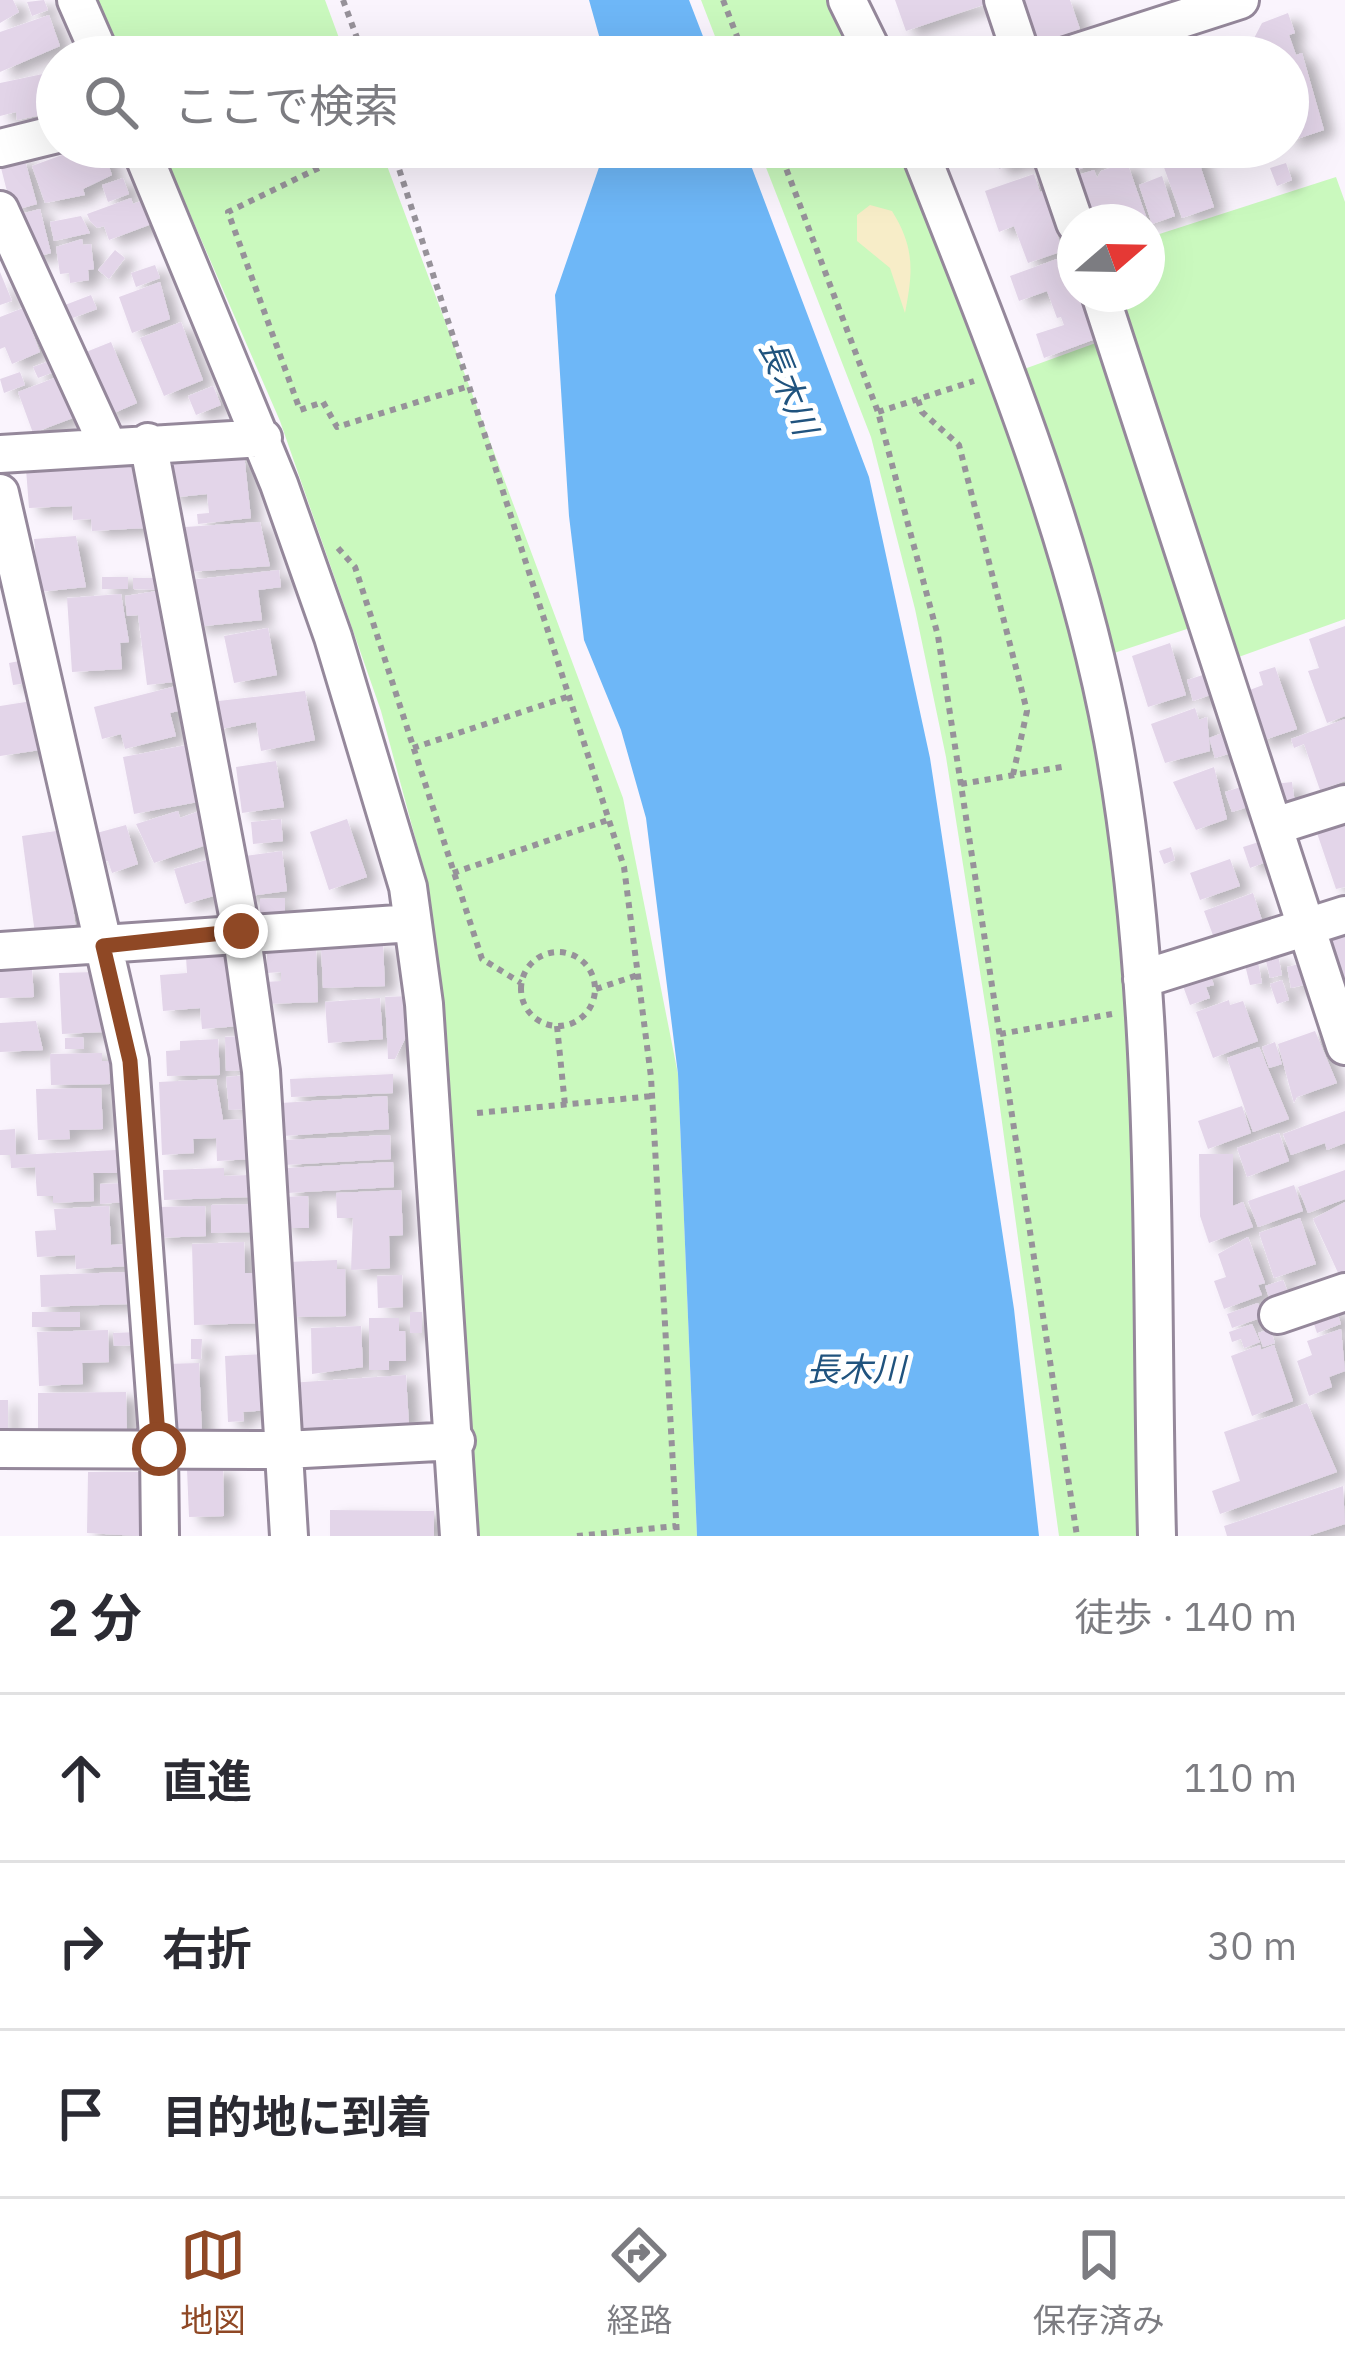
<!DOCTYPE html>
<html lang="ja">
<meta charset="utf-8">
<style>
:root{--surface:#fff;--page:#f7f7f7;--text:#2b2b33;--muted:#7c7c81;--line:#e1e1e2;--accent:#8f4825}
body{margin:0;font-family:"IBM Plex Sans","Noto Sans JP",sans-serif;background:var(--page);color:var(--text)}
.compass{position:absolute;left:1057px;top:204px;width:108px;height:108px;border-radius:50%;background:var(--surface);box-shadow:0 12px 48px #0002;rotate:70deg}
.stop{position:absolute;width:36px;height:36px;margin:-27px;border:9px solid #8f4825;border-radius:50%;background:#fff}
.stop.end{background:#8f4825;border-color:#fff;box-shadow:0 3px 12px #0008}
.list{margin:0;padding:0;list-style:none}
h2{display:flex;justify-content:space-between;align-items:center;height:156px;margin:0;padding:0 48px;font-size:51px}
h2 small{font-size:39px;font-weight:400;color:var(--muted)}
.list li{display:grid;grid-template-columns:78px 1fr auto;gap:36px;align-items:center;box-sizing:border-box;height:168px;padding:0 48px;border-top:3px solid var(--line)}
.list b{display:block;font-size:45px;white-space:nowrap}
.list em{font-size:39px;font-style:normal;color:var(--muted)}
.icon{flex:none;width:66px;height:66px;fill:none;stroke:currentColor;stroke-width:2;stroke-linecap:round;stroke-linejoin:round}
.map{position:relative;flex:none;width:1345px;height:1536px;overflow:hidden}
.search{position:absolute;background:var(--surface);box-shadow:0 12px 48px #0002;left:36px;right:36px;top:36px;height:132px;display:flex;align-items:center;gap:30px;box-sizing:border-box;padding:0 42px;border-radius:66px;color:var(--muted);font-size:45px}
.sheet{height:660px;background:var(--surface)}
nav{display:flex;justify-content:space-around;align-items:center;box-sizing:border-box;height:168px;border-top:3px solid var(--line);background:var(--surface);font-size:33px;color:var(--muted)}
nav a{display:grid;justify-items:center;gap:6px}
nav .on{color:var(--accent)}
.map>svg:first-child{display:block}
.green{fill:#caf9be}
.sand{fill:#f7edc8}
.water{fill:#6eb7f7}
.building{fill:#e3d5e9;filter:url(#shadow)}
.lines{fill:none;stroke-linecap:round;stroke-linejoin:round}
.minor-casing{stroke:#95889b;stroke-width:42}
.path{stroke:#97929a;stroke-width:6;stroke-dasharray:6 6;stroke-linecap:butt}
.minor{stroke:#fff;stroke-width:36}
.route{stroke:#8f4825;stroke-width:15}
.labels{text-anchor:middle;stroke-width:10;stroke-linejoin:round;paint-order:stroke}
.water-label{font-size:33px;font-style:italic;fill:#20537e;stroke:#fff}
</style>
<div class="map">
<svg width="1345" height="1536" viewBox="0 0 1345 1536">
<defs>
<filter id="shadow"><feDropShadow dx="11" dy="6" stdDeviation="6" flood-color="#0004"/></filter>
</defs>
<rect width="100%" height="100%" fill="#faf4fd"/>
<path class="green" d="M97,0H325L346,57H122Z
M701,0H830L860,57H723Z
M161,147H380L623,798L678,1074L697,1536H471L446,1097L425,874L381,711L280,421Z
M758,147H903L1026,474L1084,683L1120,909L1142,1179L1146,1536H1059L990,1035L946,757L915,609L871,437Z
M1336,177L1345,202V619L1233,659L1111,294H1147V238Z
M1104,340L1196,626L1099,658L1016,372Z"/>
<path class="sand" d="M870,205L892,211C915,248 913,272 905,313L890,268L857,241V215Z"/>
<path class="water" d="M589,0H689L711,57H605Z
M606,147H744L869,477L930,758L1014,1309L1039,1536H697L678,1074L646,818L621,730L584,640L569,516L555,295Z"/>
<path class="building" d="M0,0H13L19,12L0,23Z
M44,0L48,10L32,16L27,2Z
M895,0H995V1L906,31Z
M1014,0H1070L1080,29L1038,43L1030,20L1022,23Z
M1288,13L1295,33L1289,35L1296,55L1302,53L1324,130L1288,142V57H1254L1250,46L1262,23Z
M49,15L60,46L0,72V32Z
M57,71V112L17,120L16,112L0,116V83Z
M84,147H102L112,175L83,189L85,195L45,203L32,166Z
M991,147H1037L1043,162L1028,168L1025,160L999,169Z
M1059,147H1094L1100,162L1068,173Z
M1173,147H1194L1214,207L1182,218L1160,156Z
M24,157L37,204L12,211L0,164Z
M1127,162L1148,222H1092L1075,176L1094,170L1097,178L1101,171Z
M1286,163L1292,180L1277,186L1270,168Z
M1034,174L1040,192L1050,188L1054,199L1046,202L1063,251L1028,263L1014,226L999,232L985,191Z
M1162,176L1175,216L1152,224L1139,185Z
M123,178L129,194L108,202L102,185Z
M131,198L133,204L148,198L157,222L109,240L104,226L97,228L90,221L87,214Z
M40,209L51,253L33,258L13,216Z
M81,216L90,233L54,241L50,222Z
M82,239L83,245L91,244L94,269L88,270L89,280L70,283L69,273L60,274L56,247Z
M115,250L125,258L109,279L98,270Z
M1068,255L1075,294H1082L1098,338L1044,358L1036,334L1064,325L1061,317L1057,318L1047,291L1019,301L1010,276Z
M155,265L160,278L136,287L131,273Z
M0,272L12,301L0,305Z
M160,282L170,319L132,333L119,297Z
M91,295L97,309L70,319L65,305Z
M23,308L40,352L12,364L5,347L0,349V317Z
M181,322L203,380L164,396L140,338Z
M111,342L137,403L107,416L81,354Z
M52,360L57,371L38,378L33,367Z
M20,372L25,385L4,393L0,379Z
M57,377L73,418L33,433L18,392Z
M213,386L221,405L196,415L188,396Z
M163,454H244L251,518L198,524L197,514L209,513L207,494L169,498Z
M142,463L145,528L92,531L91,519L73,520L72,506L29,508L26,469Z
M260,522L270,566L189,572L185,527Z
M76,536L86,587L39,592L34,539Z
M279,570L281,587L258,590L262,620L195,627L189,580Z
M102,577H128V589H102Z
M133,578H159L160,590L133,589Z
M170,589L183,681L147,685L138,615L127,616L125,596Z
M121,594L129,642L120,643L122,669L72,672L67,598Z
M1345,626V716L1327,723L1308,671L1319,668L1309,639Z
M268,628L277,675L234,683L224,636Z
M1170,643L1186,695L1148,707L1132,656Z
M24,660L28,683L13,685L9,663Z
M1275,667L1297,729L1258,742L1247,691L1263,685L1259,672Z
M1206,674L1213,694L1193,701L1187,680Z
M184,684L190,708L170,713L176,736L125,749L121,734L102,739L94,707Z
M305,691L315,740L261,751L256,722L216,730L210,702Z
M32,701L40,750L0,756V706Z
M1195,708L1199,720L1207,717L1210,751L1165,763L1151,724Z
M1345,719V781L1320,790L1304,744L1294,748L1291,739Z
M1228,731L1234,752L1215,758L1209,738Z
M192,744L203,801L134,814L123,757Z
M276,761L284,807L242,813L236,767Z
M1214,767L1227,819L1196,830L1173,782Z
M1292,782L1296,811L1278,813L1274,784Z
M1244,786L1251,806L1232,812L1225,792Z
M205,809L215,842L154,863L136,824L178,811L180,818Z
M281,819L283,841L253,844L251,822Z
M347,819L367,877L329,890L310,832Z
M1345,823V887L1336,889L1317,833Z
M126,825L138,864L112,873L108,861L102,862L93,834Z
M63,830L76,929L35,934L22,836Z
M1262,841L1269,861L1250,868L1243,847Z
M1171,847L1175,860L1164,864L1159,851Z
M282,851L287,891L242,897L237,857Z
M210,859L221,894L185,904L174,869Z
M1230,859L1240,886L1200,900L1190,873Z
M1253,893L1262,920L1214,938L1204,911Z
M285,898V918L260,919V899Z
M1345,934V1000L1324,941Z
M383,944L385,986L323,988L321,947Z
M316,947L318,1002L266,1004L265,982L281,981V972L267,973V949Z
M234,953L240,1026L202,1029L200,1008L163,1011L160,975L187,973L186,957Z
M1278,955L1282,975L1270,978L1265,957Z
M1258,962L1262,983L1250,985L1245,965Z
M1299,964L1304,985L1291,988L1287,967Z
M1207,968L1214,985L1206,987L1210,998L1190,1005L1180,978Z
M32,969L34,997L0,998V971Z
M95,972L103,1032L62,1034L59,973Z
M1282,980L1289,1000L1277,1004L1270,984Z
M409,996L411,1027L395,1059H388L385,997Z
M380,998L383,1039L328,1043L325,1002Z
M1229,1000L1230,1005L1243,1001L1258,1041L1213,1058L1196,1012Z
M36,1021L43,1050L0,1052V1023Z
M1315,1031L1337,1083L1297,1097L1294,1103L1278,1044Z
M246,1036L248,1070L226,1071L225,1037Z
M83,1037L84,1049H65V1038Z
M218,1039L220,1075L167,1076L166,1051L180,1050V1041Z
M1275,1042L1282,1064L1269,1068L1262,1047Z
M1259,1047L1289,1119L1253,1132L1227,1058Z
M102,1053V1061H109L110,1084L51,1085L50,1054Z
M393,1074V1093L291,1097L290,1079Z
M248,1075L250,1109L229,1110L226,1077Z
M216,1079L223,1120L250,1119L252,1159L217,1161L216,1138L193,1139L194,1153L162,1155L159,1082Z
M101,1088L103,1129L69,1130L70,1139L38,1140L36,1089Z
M387,1096L389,1129L283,1136L281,1103Z
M1242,1106L1251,1133L1208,1149L1198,1121Z
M1345,1111V1143L1327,1150L1325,1143L1291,1155L1283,1134Z
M15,1129L16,1155L116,1150L117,1173H93L94,1201L53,1203V1196H37L35,1167L11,1168L10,1155H0V1130Z
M1279,1133L1289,1161L1247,1177L1237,1148Z
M390,1135L391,1159L284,1165L283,1140Z
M1199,1154H1233V1206L1243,1202L1253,1227L1209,1243L1200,1216Z
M393,1162L394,1187L287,1193L286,1168Z
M224,1168V1176L249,1175L250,1197L164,1200L163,1170Z
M1345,1170V1199L1308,1213L1298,1187Z
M124,1183V1202L100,1204V1184Z
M1294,1185L1303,1211L1258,1227L1248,1201Z
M401,1190L403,1235L389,1236L390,1268L351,1270L353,1218H337L336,1193Z
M308,1196L309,1228H282L281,1197Z
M1345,1202V1275L1340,1277L1313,1219Z
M257,1204V1232L211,1233V1205Z
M109,1206L111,1245L130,1244L131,1266L76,1269L75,1255L37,1257L35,1231L56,1230L54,1209Z
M205,1206L206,1236L155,1238V1207Z
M1300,1218L1316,1264L1274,1278L1259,1233Z
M1248,1237L1265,1283L1258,1285L1262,1295L1224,1309L1214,1281L1226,1277L1218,1254Z
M244,1242L245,1273H255L256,1295H264L265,1323L194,1325L192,1244Z
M337,1260V1269H345L346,1316L288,1317L287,1262Z
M128,1272L129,1304L41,1307L40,1275Z
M402,1275L403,1307L378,1308L377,1276Z
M1283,1280L1291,1299L1272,1306L1265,1286Z
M1258,1303L1263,1317L1232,1328L1227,1314Z
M1335,1307L1341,1324L1317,1333L1311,1315Z
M32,1312H80V1327H32Z
M410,1312H422V1333H410Z
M369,1318H399V1331H405L406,1361H389V1370H369Z
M1252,1324L1260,1342L1244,1348L1241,1339L1232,1342L1229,1332Z
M361,1326L363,1367L312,1374L311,1328Z
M1270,1329L1275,1343L1263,1347L1258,1333Z
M1341,1329L1345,1371L1329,1377L1332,1387L1309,1396L1297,1361L1312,1355L1307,1341Z
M108,1330L109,1362L82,1363L83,1384L39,1386L37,1332Z
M138,1332L139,1345L114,1346L113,1333Z
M191,1339H202L201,1359H191Z
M1260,1345L1261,1350L1274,1345L1293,1401L1252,1416L1231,1356Z
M266,1354L269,1410L243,1412L244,1421L228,1422L225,1356Z
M199,1363L202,1434L168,1436L165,1364Z
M406,1375L409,1425L292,1433L289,1383Z
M126,1392L127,1432L38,1433V1393Z
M0,1400H8V1439H0Z
M1307,1403L1337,1472L1220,1514L1212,1491L1240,1481L1224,1432Z
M223,1468L224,1516L189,1517L187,1469Z
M88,1472H140L139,1536L87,1533Z
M1343,1486L1345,1524L1308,1536H1227L1224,1526Z
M330,1510L434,1511V1536H330Z"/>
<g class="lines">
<g class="minor-casing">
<path id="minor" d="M76,0L101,57
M847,0L875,57
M1003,0L1022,57
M1063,57L1240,0
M140,147L279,484L333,637L408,887L424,1004L459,1536
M918,147C994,340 1075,535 1113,740C1161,1003 1150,1270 1157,1536
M1049,147L1075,223
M0,148L57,134
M0,210L108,446
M1100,294L1345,1046
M148,442L241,931L261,1071L289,1536
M0,454L263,438
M0,493L130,1061L159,1449L160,1536
M1275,826L1345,804
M0,951L413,923
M1142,979L1345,915
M1278,1315L1345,1292
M0,1449L285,1450L456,1441"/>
</g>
<path class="path" d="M343,0L364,57
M723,0L745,57
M362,147L228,212L300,410L323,402L337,427L466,387
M392,147L624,867L651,1077L677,1536
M778,147L878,412L938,636L1077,1536
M918,400L922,412L959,445L1027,711L1013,775
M878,412L974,381
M338,548L355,567L482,959L521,983
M413,748L567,697
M961,784L1067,766
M453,873L608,820
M521 989a37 37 0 1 1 74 0a37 37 0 1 1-74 0Z
M596,989L638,975
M557,1026L565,1105
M1000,1034L1112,1014
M477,1113L653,1096
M577,1536L676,1526"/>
<use href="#minor" class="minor"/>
</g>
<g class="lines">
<path class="route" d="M159,1449L130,1061L103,946L241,931"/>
</g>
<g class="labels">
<g class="water-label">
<text transform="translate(789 387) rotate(68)" y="12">長木川</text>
<text x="856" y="1381">長木川</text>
</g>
</g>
</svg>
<svg class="compass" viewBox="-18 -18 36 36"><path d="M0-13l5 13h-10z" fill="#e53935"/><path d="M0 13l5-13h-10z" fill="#7c7c81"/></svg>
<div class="stop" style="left:159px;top:1449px"></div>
<div class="stop end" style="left:241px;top:931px"></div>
<div class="search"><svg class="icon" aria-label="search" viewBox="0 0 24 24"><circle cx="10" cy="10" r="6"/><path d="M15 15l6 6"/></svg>ここで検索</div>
</div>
<section class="sheet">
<h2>2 分<small>徒歩 · 140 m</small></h2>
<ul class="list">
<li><svg class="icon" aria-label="ahead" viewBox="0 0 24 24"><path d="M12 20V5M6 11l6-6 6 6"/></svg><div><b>直進</b></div><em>110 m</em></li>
<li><svg class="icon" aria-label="right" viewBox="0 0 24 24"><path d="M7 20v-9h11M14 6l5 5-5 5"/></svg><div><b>右折</b></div><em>30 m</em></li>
<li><svg class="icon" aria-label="arrive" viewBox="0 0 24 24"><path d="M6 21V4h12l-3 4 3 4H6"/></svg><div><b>目的地に到着</b></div></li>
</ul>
</section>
<nav>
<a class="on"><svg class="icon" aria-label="map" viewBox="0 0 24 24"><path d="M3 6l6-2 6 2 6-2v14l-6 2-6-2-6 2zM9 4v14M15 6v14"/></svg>地図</a>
<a><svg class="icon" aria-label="directions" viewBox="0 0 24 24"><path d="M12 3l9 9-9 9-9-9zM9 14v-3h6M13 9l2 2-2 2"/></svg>経路</a>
<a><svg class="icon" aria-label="saved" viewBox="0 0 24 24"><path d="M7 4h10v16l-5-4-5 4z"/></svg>保存済み</a>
</nav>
